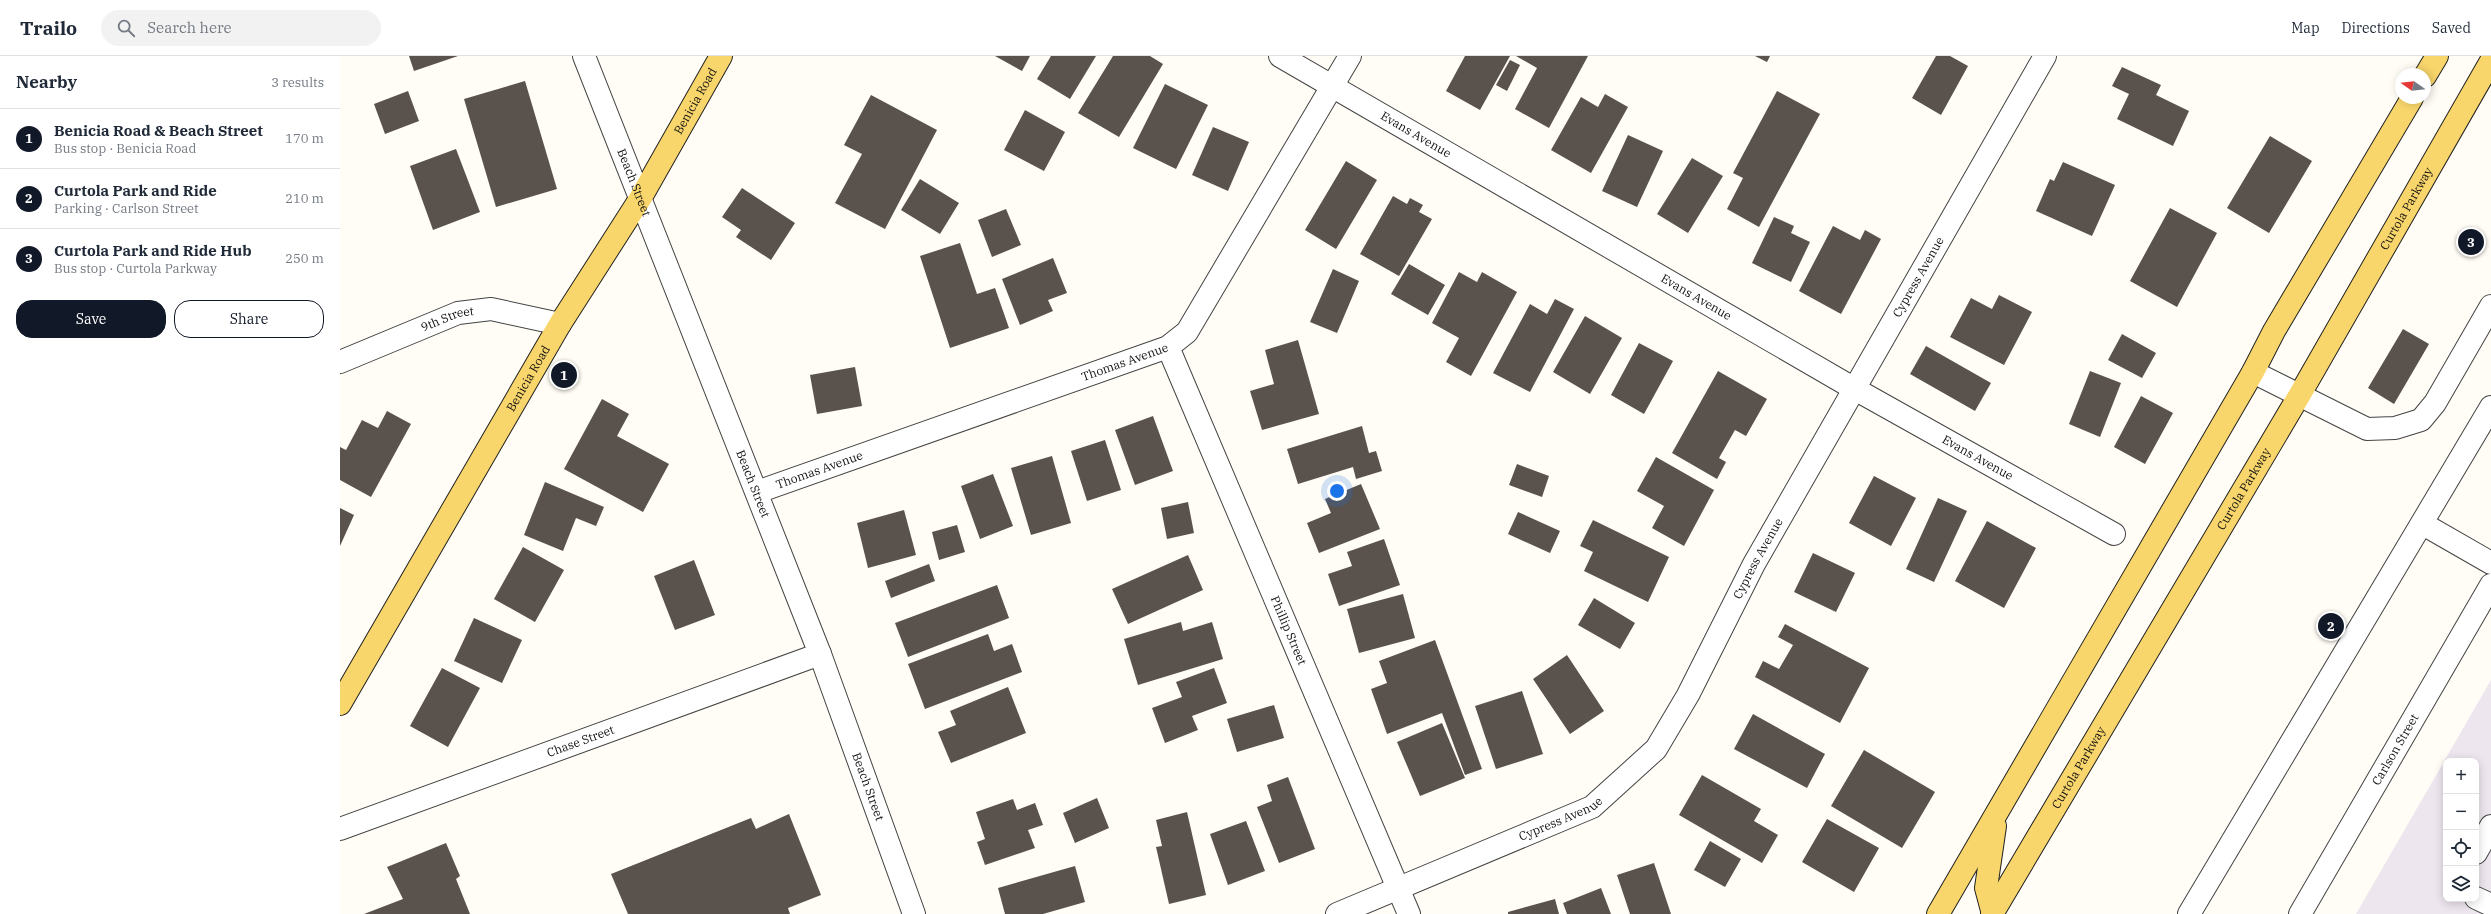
<!DOCTYPE html>
<meta charset="utf-8">
<style>
:root{--surface:#fff;--page:#f2f2f3;--text:#1f2937;--muted:#747a83;--line:#e0e1e3;--accent:#111827}
body{margin:0;font-family:"IBM Plex Serif",serif;background:var(--page);color:var(--text)}
.controls{position:absolute;right:12px;bottom:12px;display:grid;overflow:hidden;border-radius:8px;box-shadow:0 2px 10px #0003}
.controls button{width:36px;height:36px;display:grid;place-items:center;padding:0;border:0;border-bottom:1px solid var(--line);background:var(--surface);color:var(--text);font:20px sans-serif}
.compass{position:absolute;left:2055px;top:12px;width:36px;height:36px;border-radius:50%;background:var(--surface);box-shadow:0 2px 10px #0003;rotate:284deg}
.you{position:absolute;left:997px;top:435px;width:14px;height:14px;margin:-10px;border:3px solid #fff;border-radius:50%;background:#1a73e8;box-shadow:0 0 0 6px #1a73e833}
.badge{display:grid;place-items:center;width:26px;height:26px;border-radius:50%;background:var(--accent);color:#fff;font-size:13px;font-weight:700}
.pin{position:absolute;translate:-50% -50%;border:2px solid #fff;box-shadow:0 1px 4px #0006}
.list{margin:0;padding:0;list-style:none}
h2{display:flex;justify-content:space-between;align-items:center;height:52px;margin:0;padding:0 16px;font-size:17px}
h2 small{font-size:13px;font-weight:400;color:var(--muted)}
.list li{display:grid;grid-template-columns:26px 1fr auto;gap:12px;align-items:center;box-sizing:border-box;height:60px;padding:0 16px;border-top:1px solid var(--line)}
.list b{display:block;font-size:15px;white-space:nowrap}
.list p{margin:0;font-size:13px;white-space:nowrap;color:var(--muted)}
.list em{font-size:13px;font-style:normal;color:var(--muted)}
.actions{display:flex;gap:8px;padding:12px 16px}
.actions a{flex:1;padding:9px 0;border:1px solid var(--accent);border-radius:16px;text-align:center;font-size:14px;color:var(--accent)}
.actions .main{background:var(--accent);color:#fff}
.icon{flex:none;width:22px;height:22px;fill:none;stroke:currentColor;stroke-width:2;stroke-linecap:round;stroke-linejoin:round}
.map{position:relative;flex:none;width:2151px;height:858px;overflow:hidden}
header{display:flex;align-items:center;gap:24px;box-sizing:border-box;height:56px;padding:0 20px;background:var(--surface);border-bottom:1px solid var(--line)}
header strong{font-size:19px}
nav{display:flex;gap:22px;margin-inline-start:auto;font-size:14px}
.search{width:280px;height:36px;background:var(--page);display:flex;align-items:center;gap:10px;box-sizing:border-box;padding:0 14px;border-radius:22px;color:var(--muted);font-size:15px}
main{display:flex}
aside{flex:1;background:var(--surface)}
.map>svg:first-child{display:block}
.industrial{fill:#eee6ef;fill-rule:evenodd}
.building{fill:#5a524d}
.lines{fill:none;stroke-linecap:round;stroke-linejoin:round}
.minor-casing{stroke:#444;stroke-width:24}
.major-casing{stroke:#222;stroke-width:24}
.minor{stroke:#fff;stroke-width:22}
.major{stroke:#f9d66b;stroke-width:22}
.labels{text-anchor:middle;stroke-width:4;stroke-linejoin:round;paint-order:stroke}
.street-label{font-size:12px;fill:#111;stroke:#fff}
</style>
<header>
<strong>Trailo</strong>
<div class="search"><svg class="icon" aria-label="search" viewBox="0 0 24 24"><circle cx="10" cy="10" r="6"/><path d="M15 15l6 6"/></svg>Search here</div>
<nav><a>Map</a><a>Directions</a><a>Saved</a></nav>
</header>
<main>
<aside>
<h2>Nearby<small>3 results</small></h2>
<ul class="list">
<li><span class="badge">1</span><div><b>Benicia Road &amp; Beach Street</b><p>Bus stop · Benicia Road</p></div><em>170 m</em></li>
<li><span class="badge">2</span><div><b>Curtola Park and Ride</b><p>Parking · Carlson Street</p></div><em>210 m</em></li>
<li><span class="badge">3</span><div><b>Curtola Park and Ride Hub</b><p>Bus stop · Curtola Parkway</p></div><em>250 m</em></li>
</ul>
<div class="actions"><a class="main">Save</a><a>Share</a></div>
</aside>
<div class="map">
<svg width="2151" height="858" viewBox="0 0 2151 858">
<rect width="100%" height="100%" fill="#fffdf5"/>
<path class="industrial" d="M2151,624V858H2016ZM2106,705H2136V843H2106Z"/>
<path class="building" d="M69,0H118L74,15Z
M655,0H690L682,15Z
M711,0H756L730,43L697,23Z
M773,0H810L823,8L779,81L738,57Z
M1125,0H1170L1140,54L1106,35Z
M1176,0H1248L1209,72L1175,53L1197,12Z
M1415,0H1430L1427,6Z
M1596,0H1610L1628,10L1601,59L1572,42Z
M1170,4L1180,9L1167,35L1156,29Z
M1782,11L1821,29L1816,39L1849,55L1833,90L1777,63L1789,38L1772,30Z
M185,25L217,133L156,151L124,43Z
M825,28L868,49L836,113L793,92Z
M68,35L79,65L45,78L34,48Z
M1437,35L1480,58L1419,171L1387,153L1403,122L1393,117Z
M1265,38L1288,51L1251,117L1211,94L1241,41L1258,51Z
M531,39L597,74L545,173L495,147L522,98L504,89Z
M685,54L725,76L704,115L664,94Z
M873,71L909,86L888,135L852,119Z
M1288,79L1323,95L1297,151L1262,135Z
M1930,80L1972,105L1929,177L1887,152Z
M116,93L140,156L93,174L70,110Z
M1352,102L1383,120L1348,177L1317,158Z
M1006,105L1037,124L996,193L965,174Z
M1723,106L1775,129L1752,180L1696,155L1710,123L1714,125Z
M580,123L619,147L600,178L561,154Z
M402,132L455,167L431,204L396,181L401,174L382,161Z
M1053,140L1067,148L1070,142L1083,149L1079,156L1092,163L1059,220L1020,198Z
M1830,152L1877,177L1837,251L1790,225Z
M666,153L681,189L652,201L638,164Z
M1434,161L1454,170L1451,177L1470,186L1451,226L1412,207Z
M1493,170L1520,184L1525,174L1541,183L1501,258L1459,235Z
M620,187L637,238L655,232L669,272L610,292L580,200Z
M713,202L727,237L708,244L713,255L680,269L662,223Z
M1069,208L1105,229L1088,259L1051,238Z
M993,213L1019,225L997,277L970,266Z
M1119,216L1137,226L1142,216L1177,236L1131,320L1106,306L1119,282L1092,267Z
M1659,239L1692,256L1664,309L1610,281L1631,242L1652,253Z
M1215,243L1234,253L1190,336L1153,317L1190,248L1207,258Z
M1245,260L1282,282L1250,338L1213,316Z
M2063,273L2089,288L2054,348L2028,332Z
M1782,278L1816,297L1802,322L1768,304Z
M958,284L979,358L922,374L910,335L934,328L925,294Z
M1299,287L1333,305L1304,358L1271,339Z
M1586,290L1651,327L1635,355L1570,318Z
M515,311L522,350L477,358L470,319Z
M1378,315L1427,343L1406,380L1395,374L1379,402L1386,406L1377,423L1332,397Z
M1750,315L1781,327L1760,381L1729,368Z
M1801,340L1833,357L1805,408L1774,391Z
M262,343L289,358L277,380L329,408L303,456L224,413Z
M47,355L71,368L31,441L0,424V391L6,394L22,364L38,372Z
M813,360L833,415L795,429L775,374Z
M1022,370L1029,397L1036,395L1042,415L1016,423L1013,411L958,428L947,393Z
M765,384L781,434L747,445L731,395Z
M712,400L731,467L691,479L671,412Z
M1316,401L1374,434L1344,490L1312,472L1324,450L1297,435Z
M1177,408L1209,420L1202,441L1169,429Z
M653,418L673,470L640,483L621,430Z
M1534,420L1576,442L1551,490L1509,467Z
M205,426L264,451L256,470L236,462L223,495L184,479Z
M1021,428L1040,473L979,497L967,467L991,457L985,443Z
M1598,442L1627,455L1594,526L1566,513Z
M848,446L854,477L827,483L821,452Z
M0,452L14,459L0,490Z
M564,454L576,499L528,512L517,467Z
M1178,456L1220,475L1210,497L1168,478Z
M1253,464L1329,501L1308,546L1244,515L1253,496L1240,490Z
M1647,465L1696,492L1664,552L1615,525Z
M617,469L625,496L599,504L592,476Z
M1044,483L1060,529L999,550L988,518L1012,510L1007,496Z
M183,491L224,514L195,566L154,543Z
M1473,497L1515,517L1496,556L1454,536Z
M848,499L863,534L788,568L772,533Z
M354,504L375,559L335,574L314,520Z
M589,508L595,525L551,542L545,525Z
M657,529L669,562L568,601L555,567Z
M1063,538L1075,582L1019,597L1007,553Z
M1254,542L1295,567L1280,593L1238,569Z
M134,562L182,584L162,627L114,605Z
M841,566L843,575L872,566L883,603L798,629L784,583Z
M1445,568L1529,612L1500,667L1415,621L1423,605L1439,613L1453,589L1438,581Z
M648,578L654,595L672,588L682,616L585,653L568,608Z
M1095,584L1142,713L1125,719L1102,657L1047,678L1031,633L1047,627L1039,605Z
M1227,599L1264,655L1230,678L1193,623Z
M102,612L140,632L108,691L70,670Z
M874,612L887,647L852,660L858,674L825,687L812,652L842,641L836,626Z
M668,631L686,677L611,707L598,676L616,669L610,655Z
M1182,635L1203,698L1156,713L1135,650Z
M934,649L944,682L897,696L887,663Z
M1413,658L1485,698L1467,732L1394,693Z
M1102,667L1125,722L1080,740L1057,686Z
M1524,694L1595,736L1562,792L1491,750Z
M1362,719L1421,753L1414,765L1438,779L1422,807L1339,759Z
M948,721L975,793L939,807L917,751L932,745L927,729Z
M757,742L769,772L735,787L723,757Z
M673,743L677,754L695,747L703,769L688,774L695,792L645,809L637,786L645,783L636,756Z
M847,756L866,839L829,848L816,791L822,790L816,764Z
M449,758L481,839L448,852L450,858H288L271,818L411,762L416,773Z
M1487,763L1539,792L1514,836L1462,806Z
M906,765L925,815L888,829L870,778Z
M1370,785L1401,803L1385,831L1354,814Z
M106,787L120,820L116,823L130,858H24L63,843L47,811Z
M1314,807L1331,858H1290L1277,819Z
M735,810L745,846L703,858H665L658,832Z
M1261,832L1271,858H1227L1223,847Z
M1215,843L1219,858H1168V856Z"/>
<g class="lines">
<g class="minor-casing">
<g id="minor">
<path id="s1" d="M244,0L480,598L574,858"/>
<path id="s2" d="M940,0L1513,332L1774,478"/>
<path id="s3" d="M828,291L1069,858"/>
<path id="s4" d="M0,306L118,257L151,253L220,268"/>
<path d="M1913,316L2027,373L2055,372L2081,364L2095,347L2151,250"/>
<path id="s5" d="M417,436L828,291L847,276L1010,0"/>
<path d="M2083,468L2151,507"/>
<path id="s6" d="M0,773L480,598"/>
<path d="M2136,797L2151,770"/>
<path d="M2136,842L2151,849"/>
<path id="s7" d="M997,858L1252,751L1316,693L1348,639L1414,508L1705,0"/>
<path d="M1849,858L2151,351"/>
<path id="s8" d="M1960,858L2151,529"/>
</g>
</g>
<g class="major-casing">
<g id="major">
<path d="M2085,20L2097,0"/>
<path id="s9" d="M0,648L220,268L300,143L381,0"/>
<path d="M1598,858L1913,316L1934,275L2072,42"/>
<path id="s10" d="M1652,858L1959,340L2151,5"/>
<path d="M1653,858L1646,832L1655,770"/>
</g>
</g>
<use href="#minor" class="minor"/>
<use href="#major" class="major"/>
</g>
<g class="labels">
<g class="street-label">
<text dy="4" stroke="none"><textPath href="#s9" startOffset="700">Benicia Road</textPath></text>
<text dy="4" stroke="none"><textPath href="#s2" startOffset="157">Evans Avenue</textPath></text>
<text dy="4" stroke="none"><textPath href="#s1" startOffset="136">Beach Street</textPath></text>
<text dy="4" stroke="none"><textPath href="#s10" startOffset="818">Curtola Parkway</textPath></text>
<text dy="4" stroke="none"><textPath href="#s7" startOffset="903">Cypress Avenue</textPath></text>
<text dy="4" stroke="none"><textPath href="#s2" startOffset="481">Evans Avenue</textPath></text>
<text dy="4" stroke="none"><textPath href="#s4" startOffset="116">9th Street</textPath></text>
<text dy="4" stroke="none"><textPath href="#s5" startOffset="390">Thomas Avenue</textPath></text>
<text dy="4" stroke="none"><textPath href="#s9" startOffset="376">Benicia Road</textPath></text>
<text dy="4" stroke="none"><textPath href="#s2" startOffset="805">Evans Avenue</textPath></text>
<text dy="4" stroke="none"><textPath href="#s5" startOffset="66">Thomas Avenue</textPath></text>
<text dy="4" stroke="none"><textPath href="#s1" startOffset="460">Beach Street</textPath></text>
<text dy="4" stroke="none"><textPath href="#s10" startOffset="494">Curtola Parkway</textPath></text>
<text dy="4" stroke="none"><textPath href="#s7" startOffset="579">Cypress Avenue</textPath></text>
<text dy="4" stroke="none"><textPath href="#s3" startOffset="308">Phillip Street</textPath></text>
<text dy="4" stroke="none"><textPath href="#s6" startOffset="256">Chase Street</textPath></text>
<text dy="4" stroke="none"><textPath href="#s8" startOffset="190">Carlson Street</textPath></text>
<text dy="4" stroke="none"><textPath href="#s10" startOffset="170">Curtola Parkway</textPath></text>
<text dy="4" stroke="none"><textPath href="#s1" startOffset="784">Beach Street</textPath></text>
<text dy="4" stroke="none"><textPath href="#s7" startOffset="243">Cypress Avenue</textPath></text>
</g>
</g>
</svg>
<div class="controls">
<button>+</button>
<button>−</button>
<button><svg class="icon" aria-label="locate" viewBox="0 0 24 24"><circle cx="12" cy="12" r="6"/><path d="M12 2v4M12 18v4M2 12h4M18 12h4"/></svg></button>
<button><svg class="icon" aria-label="layers" viewBox="0 0 24 24"><path d="M12 4l9 5-9 5-9-5zM3 14l9 5 9-5"/></svg></button>
</div>
<svg class="compass" viewBox="-18 -18 36 36"><path d="M0-13l5 13h-10z" fill="#e53935"/><path d="M0 13l5-13h-10z" fill="#747a83"/></svg>
<div class="you"></div>
<div class="pin badge" style="left:224px;top:319px">1</div>
<div class="pin badge" style="left:1991px;top:570px">2</div>
<div class="pin badge" style="left:2131px;top:186px">3</div>
</div>
</main>
